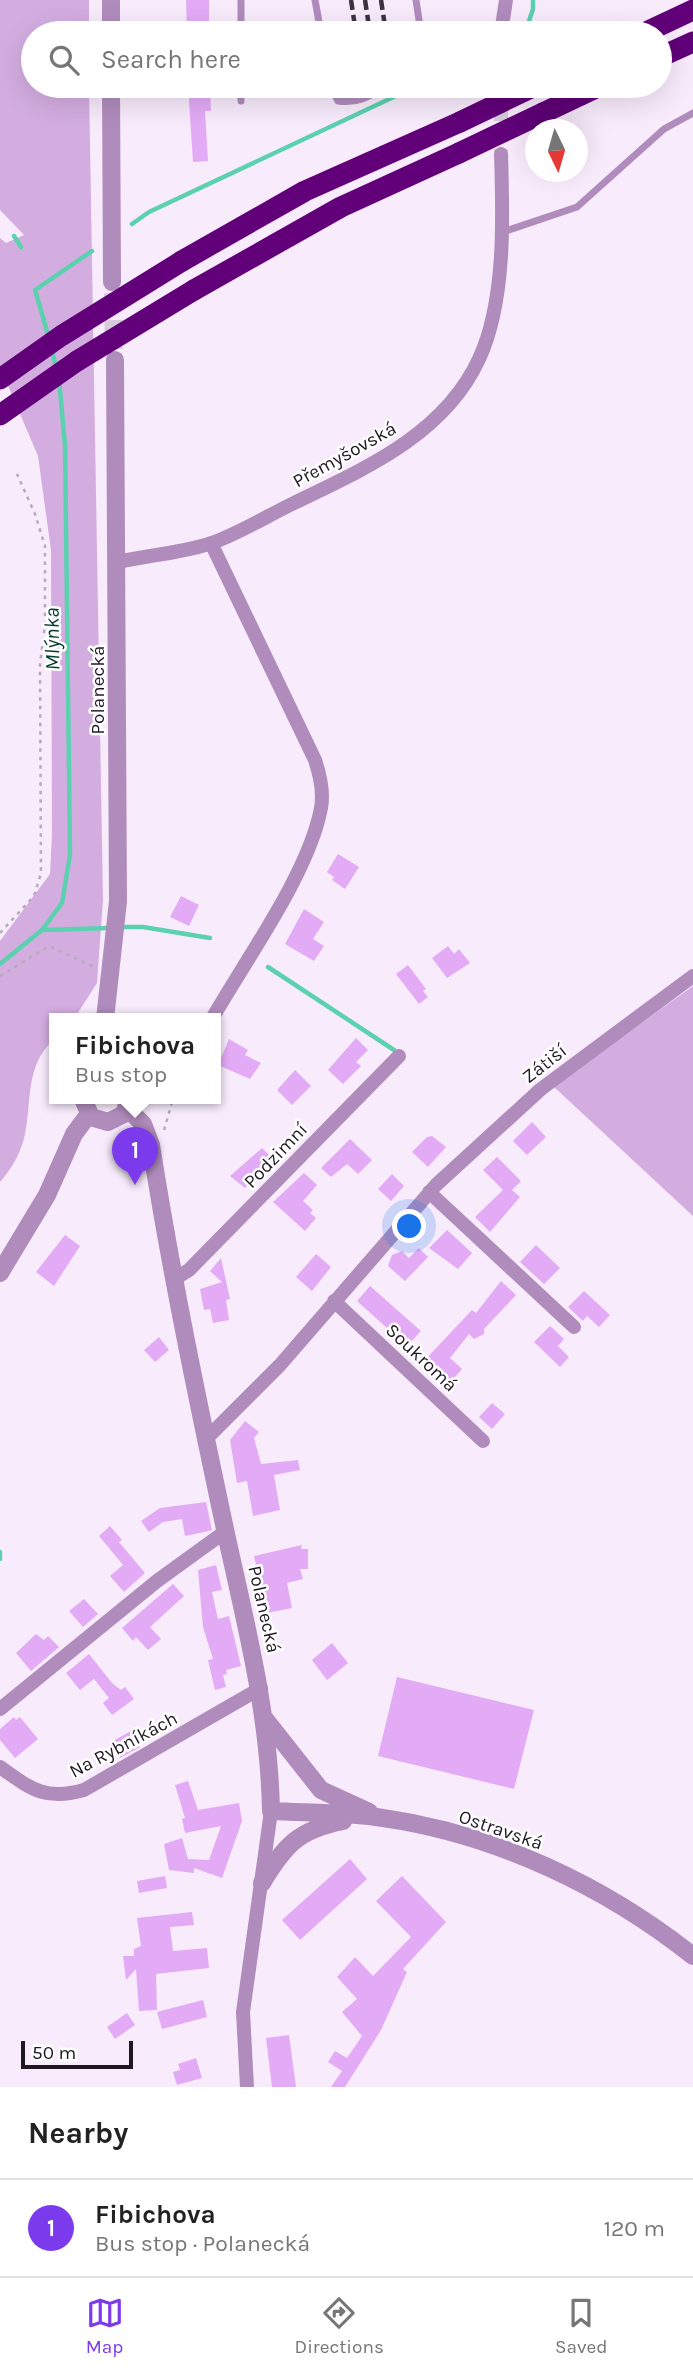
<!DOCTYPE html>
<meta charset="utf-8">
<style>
:root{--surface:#fff;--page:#f2f2f2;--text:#222;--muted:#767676;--line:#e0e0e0;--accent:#7c3aed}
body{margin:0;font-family:Karla,sans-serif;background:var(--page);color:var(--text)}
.compass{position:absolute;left:525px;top:119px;width:63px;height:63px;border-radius:50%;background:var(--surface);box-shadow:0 7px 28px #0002;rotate:175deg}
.scale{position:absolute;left:21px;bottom:18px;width:112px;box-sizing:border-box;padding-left:7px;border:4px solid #1f1822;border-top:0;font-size:19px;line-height:24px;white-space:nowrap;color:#1f1822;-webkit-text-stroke:5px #fff;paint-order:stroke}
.you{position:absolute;left:410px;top:1227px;width:24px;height:24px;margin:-18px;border:5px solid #fff;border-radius:50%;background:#1a73e8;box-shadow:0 0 0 10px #1a73e833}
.badge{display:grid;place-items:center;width:46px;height:46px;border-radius:50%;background:var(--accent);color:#fff;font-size:23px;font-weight:700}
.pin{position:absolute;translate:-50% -58px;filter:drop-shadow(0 2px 4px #0008)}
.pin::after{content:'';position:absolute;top:37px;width:24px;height:21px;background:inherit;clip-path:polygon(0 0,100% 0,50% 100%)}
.popup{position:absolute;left:49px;top:1013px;width:172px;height:91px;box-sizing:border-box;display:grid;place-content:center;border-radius:0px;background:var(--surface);filter:drop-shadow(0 2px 5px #0005);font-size:23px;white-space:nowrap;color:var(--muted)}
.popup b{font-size:26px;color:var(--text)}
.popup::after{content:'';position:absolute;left:50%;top:100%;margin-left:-14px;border:14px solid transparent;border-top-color:var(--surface)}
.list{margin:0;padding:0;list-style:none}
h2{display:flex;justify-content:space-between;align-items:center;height:91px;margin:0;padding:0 28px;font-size:30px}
h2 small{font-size:23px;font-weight:400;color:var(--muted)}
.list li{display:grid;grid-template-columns:46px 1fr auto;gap:21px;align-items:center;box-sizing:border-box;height:98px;padding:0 28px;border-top:2px solid var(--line)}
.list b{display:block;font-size:26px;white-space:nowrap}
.list p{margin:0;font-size:23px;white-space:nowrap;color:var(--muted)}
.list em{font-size:23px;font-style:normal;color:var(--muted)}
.icon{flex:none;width:38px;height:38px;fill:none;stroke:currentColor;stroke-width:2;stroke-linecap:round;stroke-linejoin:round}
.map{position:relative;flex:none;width:693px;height:2087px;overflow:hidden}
.search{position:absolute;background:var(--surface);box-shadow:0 7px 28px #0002;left:21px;right:21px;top:21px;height:77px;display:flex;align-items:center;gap:18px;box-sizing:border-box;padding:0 24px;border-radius:38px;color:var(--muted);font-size:26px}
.sheet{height:189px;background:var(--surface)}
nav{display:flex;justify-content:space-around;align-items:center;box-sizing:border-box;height:98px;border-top:2px solid var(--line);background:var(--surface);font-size:19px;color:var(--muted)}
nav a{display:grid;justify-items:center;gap:4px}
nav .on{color:var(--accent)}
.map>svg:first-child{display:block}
.green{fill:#d3ade0}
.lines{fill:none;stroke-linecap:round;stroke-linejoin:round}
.stream{stroke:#5bd1af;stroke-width:4.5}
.building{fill:#e3abf6}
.minor-tunnel{stroke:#d7cbdb;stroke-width:14;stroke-dasharray:14 7;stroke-linecap:butt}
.tertiary-tunnel{stroke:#d7cbdb;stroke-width:18;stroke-dasharray:18 9;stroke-linecap:butt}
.path{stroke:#b5aab9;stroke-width:2.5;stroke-dasharray:3.5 5;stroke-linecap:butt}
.service{stroke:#b08cbc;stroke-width:7}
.minor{stroke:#b08cbc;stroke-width:14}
.tertiary{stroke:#b08cbc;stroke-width:18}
.motorway{stroke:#610079;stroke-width:21}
.rail{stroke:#3a333d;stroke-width:4.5;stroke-dasharray:10 5;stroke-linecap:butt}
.motorway-bridge{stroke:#610079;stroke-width:21}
.labels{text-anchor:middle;stroke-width:5;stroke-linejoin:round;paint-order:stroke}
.street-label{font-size:19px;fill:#1f1822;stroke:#fff}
.water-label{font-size:21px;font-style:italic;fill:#043c2e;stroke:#fff}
</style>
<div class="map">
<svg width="693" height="2087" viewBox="0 0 693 2087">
<rect width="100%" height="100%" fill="#f8ebfc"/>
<path class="green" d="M0,0H89V33H33V86H89L103,900L97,983L74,1019H54V1039C25,1066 32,1099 25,1134C21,1153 12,1168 0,1182V941L50,874L52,835L51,550L38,456L0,367V238L6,243L24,235L0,210Z
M693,986V1216L553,1086Z"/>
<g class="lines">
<path class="stream" d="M525,33L533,9V0
M132,224L149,212L417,86
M14,236L21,247
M49,338L35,290L92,251
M52,350L56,368
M121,927H143L210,938
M42,930L109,928
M0,964L42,930L62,903L70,855L65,445L59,380
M268,967L394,1050
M0,1552V1559"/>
</g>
<path class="building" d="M186,0H209V33H187Z
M188,86H210L211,111H205L208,161L193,162Z
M263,86H300V93L265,98Z
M338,854L359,867L345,889L332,880L334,877L327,872Z
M181,896L199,905L189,926L170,917Z
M304,909L324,922L313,939L324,946L314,961L285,944Z
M448,946L454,954L459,949L470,963L447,978L432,958Z
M408,965L426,989L423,991L428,997L419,1004L396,974Z
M356,1038L368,1050L356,1062L361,1066L343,1084L328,1070Z
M229,1039L248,1050L245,1055L261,1063L250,1079L218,1065Z
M295,1070L311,1086L292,1105L277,1090Z
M532,1122L546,1137L527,1155L513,1141Z
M432,1136L446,1147L428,1167L412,1152L427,1137Z
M350,1139L372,1160L358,1174L347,1164L331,1177L321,1168Z
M262,1148L273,1159L245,1188L230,1176Z
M497,1157L521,1181L512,1190L520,1197L490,1232L475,1217L503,1190L483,1170Z
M304,1173L317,1185L303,1201L313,1210L310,1213L316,1218L305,1231L273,1202Z
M392,1174L404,1186L391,1201L378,1189Z
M447,1230L472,1253L458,1269L429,1248Z
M65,1235L80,1246L54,1286L36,1272Z
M536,1245L560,1268L544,1284L520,1262Z
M419,1248L428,1257L405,1281L388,1266L392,1255L402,1251L409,1258Z
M316,1254L331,1267L312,1291L296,1277Z
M221,1258L230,1299L226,1300L229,1320L213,1323L210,1309L204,1310L200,1289L222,1282L210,1271Z
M501,1281L516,1295L484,1329V1334L474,1339L469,1334L450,1358L462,1369L447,1386L422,1363L472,1310L476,1313Z
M370,1286L421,1331L407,1346L357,1301Z
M584,1291L610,1315L599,1327L587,1316L583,1321L568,1307Z
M550,1326L564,1339L558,1346L569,1357L560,1367L534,1342Z
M159,1337L169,1350L155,1362L144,1350Z
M492,1403L505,1414L492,1429L479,1417Z
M245,1421L259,1432L254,1438L261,1464L298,1460L300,1470L274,1475L280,1510L253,1516L247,1481L237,1483L230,1440Z
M206,1502L212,1530L209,1531L185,1536L182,1519L163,1522L149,1532L141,1521L160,1508Z
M110,1526L122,1540L119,1542L145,1573L124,1592L110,1576L123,1565L99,1536Z
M302,1545L301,1549H308V1569H300L303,1579L287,1583L292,1608L267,1613L254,1556Z
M216,1565L222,1590L212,1592L218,1619L229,1616L241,1666L226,1670L227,1674L223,1675L226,1687L215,1690L208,1660L213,1659L203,1627L198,1570Z
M173,1584L184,1596L150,1627L161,1639L148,1650L136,1637L133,1641L122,1628Z
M84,1599L98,1614L83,1627L69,1611Z
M36,1634L44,1640L48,1636L59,1647L31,1671L16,1653Z
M332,1643L348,1663L327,1680L312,1660Z
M89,1654L112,1683L121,1690L125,1687L134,1699L112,1715L103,1703L109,1698L94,1679L80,1690L66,1673Z
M397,1677L534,1710L514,1789L378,1756Z
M14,1717L16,1720L20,1717L38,1739L15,1758L0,1740V1729Z
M131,1731L140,1747L120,1758L113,1741Z
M188,1781L198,1810L239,1803L242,1821L222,1878L194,1868V1873L169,1870L164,1844L182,1838L188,1859L209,1860L221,1826L185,1833L182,1819L185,1818L175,1785Z
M350,1859L367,1879L300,1940L282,1920Z
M165,1876L167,1888L139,1893L137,1881Z
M402,1876L446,1922L403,1969L407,1972L381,2030L345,2087H331L342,2071L328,2062L335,2051L347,2058L362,2036L342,2012L357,1999L337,1977L355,1957L373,1976L411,1937L376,1901Z
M192,1912L194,1925L170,1927L173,1951L207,1948L209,1968L156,1974L157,2010L139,2011L136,1969L126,1980L123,1956H134V1949L141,1946L137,1918Z
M203,2000L207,2017L162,2029L157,2012Z
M127,2013L135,2025L115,2039L107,2027Z
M289,2035L296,2087H272L266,2038Z
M196,2058L202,2078L177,2085L173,2072L180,2070L178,2064Z"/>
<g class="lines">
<path class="minor-tunnel" d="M501,86V154"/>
<path class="tertiary-tunnel" d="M113,293L114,349"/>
<path class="path" d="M0,933L34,896L41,873L40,664L45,625V546L35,514L17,474
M0,976L49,946L96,968
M164,1130L173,1099"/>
<path class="service" d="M241,0V33
M315,0L321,33
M416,0L421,33
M241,86V101
M330,86L338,101C358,104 370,96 386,86
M503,232L577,207L664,129L693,113"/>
<path class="minor" d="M501,33L506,0
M211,543L315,760C320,775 324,792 321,808C309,873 246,959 212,1019
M118,562C148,555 182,553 212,543C240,533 267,516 294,503C364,469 444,435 479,359C506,301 503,216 501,154
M429,1192L574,1327
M176,1278L189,1270L399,1056
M334,1301L483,1441
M208,1437L280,1365L436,1185L541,1089L693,976
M0,1709L157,1581L226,1531
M0,1767C31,1789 45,1801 84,1790L261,1688
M247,2087L243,2012L271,1811"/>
<path class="tertiary" d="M111,0V33
M111,86L112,282
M105,1019L118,901L115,360
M83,1099L91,1117L108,1122L124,1114L129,1099
M127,1108L143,1124L151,1145C171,1273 198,1402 225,1529C246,1626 269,1711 271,1811C308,1813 347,1812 383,1818C495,1834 605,1886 693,1956
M0,1273L47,1195L74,1134L89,1114
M265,1719L321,1790L369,1812
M262,1883C285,1845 298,1830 343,1821"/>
<path class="motorway" d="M644,33L693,10
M660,57L693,42
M543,113L600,86
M182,261L305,191L460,122
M194,290L341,207L459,153
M0,415L77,361"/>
<path class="rail" d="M351,0L356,33
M365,0L370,33
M381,0L386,33"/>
<path class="motorway-bridge" d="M460,122L535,86
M459,153L543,113
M77,361L194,290
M0,379L61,336L182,261"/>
</g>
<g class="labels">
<g class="street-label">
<text transform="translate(344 454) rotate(-29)" y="7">Přemyšovská</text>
<text transform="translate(97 690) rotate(-90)" y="7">Polanecká</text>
<text transform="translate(544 1063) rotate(-38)" y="7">Zátiší</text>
<text transform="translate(275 1155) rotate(-46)" y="7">Podzimní</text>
<text transform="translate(422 1357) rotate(43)" y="7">Soukromá</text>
<text transform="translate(265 1609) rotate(77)" y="7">Polanecká</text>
<text transform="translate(123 1744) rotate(-28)" y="7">Na Rybníkách</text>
<text transform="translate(501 1829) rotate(19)" y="7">Ostravská</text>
</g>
<g class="water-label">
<text transform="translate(52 639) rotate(-91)" y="7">Mlýnka</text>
</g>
</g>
</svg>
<svg class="compass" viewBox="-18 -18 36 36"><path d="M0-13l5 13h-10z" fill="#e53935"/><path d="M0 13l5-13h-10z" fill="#767676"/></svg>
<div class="scale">50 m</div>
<div class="you"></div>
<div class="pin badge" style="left:135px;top:1185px">1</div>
<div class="popup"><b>Fibichova</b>Bus stop</div>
<div class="search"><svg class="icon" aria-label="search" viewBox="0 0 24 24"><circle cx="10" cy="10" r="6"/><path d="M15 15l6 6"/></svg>Search here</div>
</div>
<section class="sheet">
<h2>Nearby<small></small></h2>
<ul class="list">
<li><span class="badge">1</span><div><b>Fibichova</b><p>Bus stop · Polanecká</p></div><em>120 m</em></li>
</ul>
</section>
<nav>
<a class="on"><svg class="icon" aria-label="map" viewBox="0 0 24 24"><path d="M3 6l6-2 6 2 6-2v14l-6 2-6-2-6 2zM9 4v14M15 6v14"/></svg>Map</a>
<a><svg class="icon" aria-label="directions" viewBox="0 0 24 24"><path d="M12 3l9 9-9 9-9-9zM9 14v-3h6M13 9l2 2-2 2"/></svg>Directions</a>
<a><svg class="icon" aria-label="saved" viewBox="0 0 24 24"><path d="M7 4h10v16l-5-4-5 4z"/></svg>Saved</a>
</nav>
